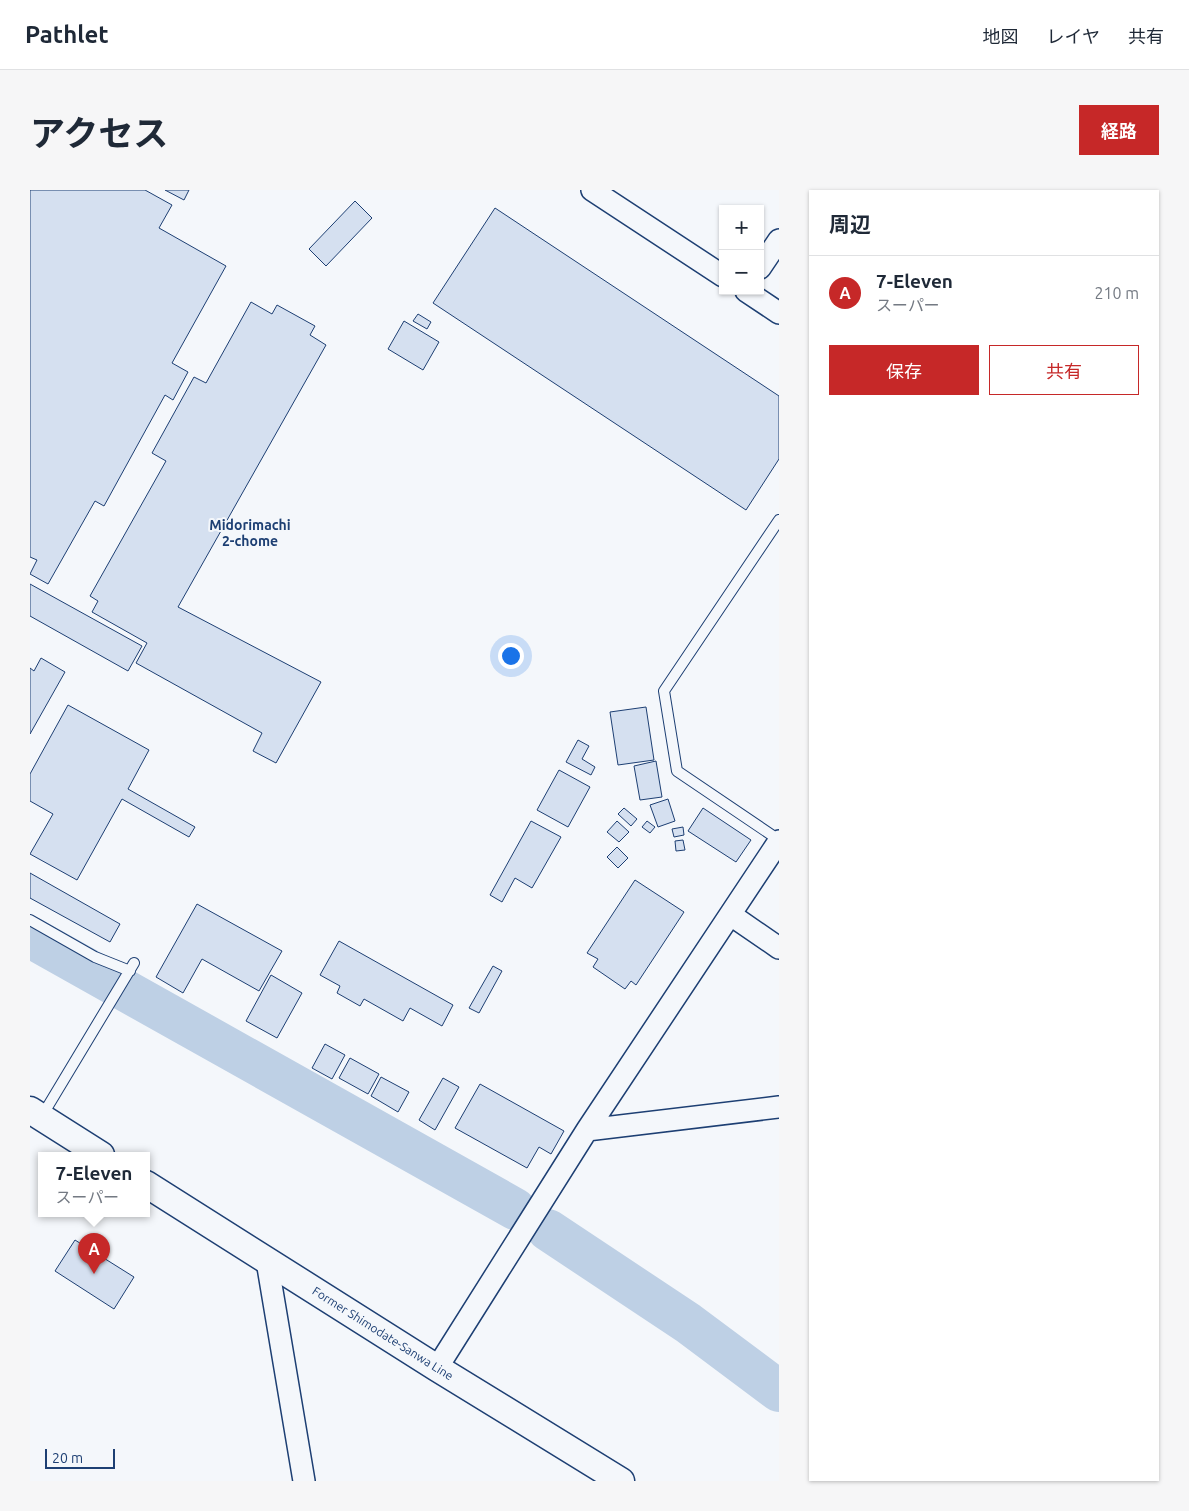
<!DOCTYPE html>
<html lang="ja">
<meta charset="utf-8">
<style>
:root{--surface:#fff;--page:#f6f6f7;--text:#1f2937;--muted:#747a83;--line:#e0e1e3;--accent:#c62828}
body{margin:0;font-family:Ubuntu,"Noto Sans JP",sans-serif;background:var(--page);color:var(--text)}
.controls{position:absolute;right:15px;top:15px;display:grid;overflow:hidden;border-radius:0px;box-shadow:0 1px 4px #0004}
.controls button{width:45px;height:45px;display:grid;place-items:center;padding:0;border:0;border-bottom:1px solid var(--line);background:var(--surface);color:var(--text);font:25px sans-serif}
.scale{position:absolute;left:15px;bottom:12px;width:70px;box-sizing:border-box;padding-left:5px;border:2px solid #1d3f73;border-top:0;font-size:14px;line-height:18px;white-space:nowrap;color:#1d3f73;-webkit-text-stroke:4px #f4f7fb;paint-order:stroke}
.you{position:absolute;left:480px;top:465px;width:18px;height:18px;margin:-12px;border:4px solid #fff;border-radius:50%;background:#1a73e8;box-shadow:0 0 0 8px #1a73e833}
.badge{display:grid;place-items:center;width:32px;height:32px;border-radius:50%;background:var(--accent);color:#fff;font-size:16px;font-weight:700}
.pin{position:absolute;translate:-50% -41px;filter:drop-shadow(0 1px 2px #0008)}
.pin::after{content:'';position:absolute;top:26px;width:18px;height:15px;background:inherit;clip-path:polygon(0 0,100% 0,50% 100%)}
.popup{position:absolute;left:8px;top:962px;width:112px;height:65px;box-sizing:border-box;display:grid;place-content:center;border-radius:0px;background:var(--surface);filter:drop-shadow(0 1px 4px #0005);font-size:16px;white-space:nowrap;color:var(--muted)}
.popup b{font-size:19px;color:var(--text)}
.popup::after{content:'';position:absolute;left:50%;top:100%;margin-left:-10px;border:10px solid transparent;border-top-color:var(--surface)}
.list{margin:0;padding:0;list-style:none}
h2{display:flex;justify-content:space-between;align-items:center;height:65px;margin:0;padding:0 20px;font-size:21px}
h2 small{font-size:16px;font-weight:400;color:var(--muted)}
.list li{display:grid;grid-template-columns:32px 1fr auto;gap:15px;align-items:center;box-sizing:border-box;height:75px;padding:0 20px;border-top:1px solid var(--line)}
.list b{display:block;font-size:19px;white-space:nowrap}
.list p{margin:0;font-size:16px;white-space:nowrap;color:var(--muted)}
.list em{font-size:16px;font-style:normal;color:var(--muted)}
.actions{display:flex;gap:10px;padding:15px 20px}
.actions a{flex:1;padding:11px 0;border:1px solid var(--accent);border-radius:0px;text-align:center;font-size:18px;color:var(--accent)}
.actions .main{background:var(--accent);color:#fff}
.map{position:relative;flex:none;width:749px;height:1291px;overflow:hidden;border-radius:0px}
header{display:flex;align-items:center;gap:30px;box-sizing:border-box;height:70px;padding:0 25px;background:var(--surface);border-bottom:1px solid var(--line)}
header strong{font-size:24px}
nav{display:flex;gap:28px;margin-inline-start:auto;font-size:18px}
.intro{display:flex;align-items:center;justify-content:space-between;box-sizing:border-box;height:120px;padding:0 30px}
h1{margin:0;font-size:35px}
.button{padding:12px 22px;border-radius:0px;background:var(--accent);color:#fff;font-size:18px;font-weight:700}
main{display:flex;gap:30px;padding:0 30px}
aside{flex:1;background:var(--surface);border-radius:0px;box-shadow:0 1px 4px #0004}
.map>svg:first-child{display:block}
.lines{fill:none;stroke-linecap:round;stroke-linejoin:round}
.river{stroke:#bed0e5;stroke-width:42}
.building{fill:#d5e0f0;stroke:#1d3f73}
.service-casing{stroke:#1d3f73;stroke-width:12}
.minor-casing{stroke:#1d3f73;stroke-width:24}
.tertiary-casing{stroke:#1d3f73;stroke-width:29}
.service{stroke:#f4f7fb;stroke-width:10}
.minor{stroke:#f4f7fb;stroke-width:21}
.tertiary{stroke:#f4f7fb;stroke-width:26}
.labels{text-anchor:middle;stroke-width:4;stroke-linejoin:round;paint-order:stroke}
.street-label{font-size:12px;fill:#1d3f73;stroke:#f4f7fb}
.neighbourhood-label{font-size:14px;font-weight:bold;fill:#1d3f73;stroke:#f4f7fb}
</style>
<header>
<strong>Pathlet</strong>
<nav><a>地図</a><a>レイヤ</a><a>共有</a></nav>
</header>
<div class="intro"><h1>アクセス</h1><a class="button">経路</a></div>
<main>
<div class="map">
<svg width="749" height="1291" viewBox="0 0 749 1291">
<rect width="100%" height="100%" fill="#f4f7fb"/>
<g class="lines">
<path class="river" d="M0,747L485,1019
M518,1040L658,1133L749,1201"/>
</g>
<path class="building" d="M0,0H115L142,15L129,38L196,76L142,173L158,182L143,210L135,205L74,316L65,311L18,394L0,384L7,370L0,367Z
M135,0H159L154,10Z
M325,11L342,28L296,76L279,59Z
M465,18L749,206V269L716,320L403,113Z
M221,112L242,124L247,115L285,136L280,145L296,155L148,417L291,492L246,573L223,561L232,543L106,473L117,453L62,422L68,411L60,406L136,271L122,263L164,187L176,193Z
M388,124L401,132L397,139L383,131Z
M374,131L409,152L393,180L358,159Z
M0,394L112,456L98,481L0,426Z
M11,468L35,482L0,544V478L4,481Z
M38,515L119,560L98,599L165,637L159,647L92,609L47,690L0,664L23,624L0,611V584Z
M616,517L624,570L588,575L580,522Z
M548,550L559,556L552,569L565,577L561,585L536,572Z
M626,571L632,607L610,610L604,576Z
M529,580L560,597L538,637L507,620Z
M638,609L645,631L628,637L620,615Z
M594,618L607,629L601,636L588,624Z
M673,618L721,650L706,672L658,641Z
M501,631L531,647L502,698L485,688L472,712L460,705Z
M587,631L599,642L589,652L577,642Z
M617,631L625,637L620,643L612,637Z
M653,637L654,645L644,647L642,639Z
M653,650L655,660L646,661L645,651Z
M587,657L598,668L588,678L577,667Z
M0,683L90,734L80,752L0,708Z
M605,690L654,722L606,795L601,791L595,799L563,777L568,769L557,763Z
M167,714L252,761L229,801L172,769L153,803L126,787Z
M309,751L423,815L412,836L380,818L373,831L334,809L330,816L307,803L310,796L290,785Z
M463,776L472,781L449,823L439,818Z
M241,785L272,803L247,848L216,831Z
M295,854L315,865L302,889L282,878Z
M320,868L349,884L338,904L309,888Z
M351,887L379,902L368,922L341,906Z
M413,888L429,897L405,940L389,930Z
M450,894L534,941L521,964L509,957L497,978L425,938Z
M45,1050L104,1087L84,1119L25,1081Z"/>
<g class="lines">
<g class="service-casing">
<path id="service" d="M749,330L634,501L647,581L749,650
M0,730L65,767L100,781
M12,926L104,773"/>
</g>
<g class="minor-casing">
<path id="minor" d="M562,0L693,86
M730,78L749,50
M716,101L749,123
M701,725L749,758
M557,940L749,917
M237,1071L274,1291
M407,1178L557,940L749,651"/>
</g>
<g class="tertiary-casing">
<g id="tertiary">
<path d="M0,920L71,965"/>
<path id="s1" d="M116,994L407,1178L591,1291"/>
</g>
</g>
<use href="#service" class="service"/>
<use href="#minor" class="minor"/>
<use href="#tertiary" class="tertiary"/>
</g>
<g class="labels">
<g class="street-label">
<text dy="4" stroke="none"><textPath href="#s1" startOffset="280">Former Shimodate-Sanwa Line</textPath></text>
</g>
<g class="neighbourhood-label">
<text x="220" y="340">Midorimachi<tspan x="220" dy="16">2-chome</tspan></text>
</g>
</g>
</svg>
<div class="controls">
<button>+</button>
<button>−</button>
</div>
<div class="scale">20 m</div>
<div class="you"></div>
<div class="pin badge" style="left:64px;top:1084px">A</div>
<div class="popup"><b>7-Eleven</b>スーパー</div>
</div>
<aside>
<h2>周辺<small></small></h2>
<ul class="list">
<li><span class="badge">A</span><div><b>7-Eleven</b><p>スーパー</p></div><em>210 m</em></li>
</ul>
<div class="actions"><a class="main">保存</a><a>共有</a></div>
</aside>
</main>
